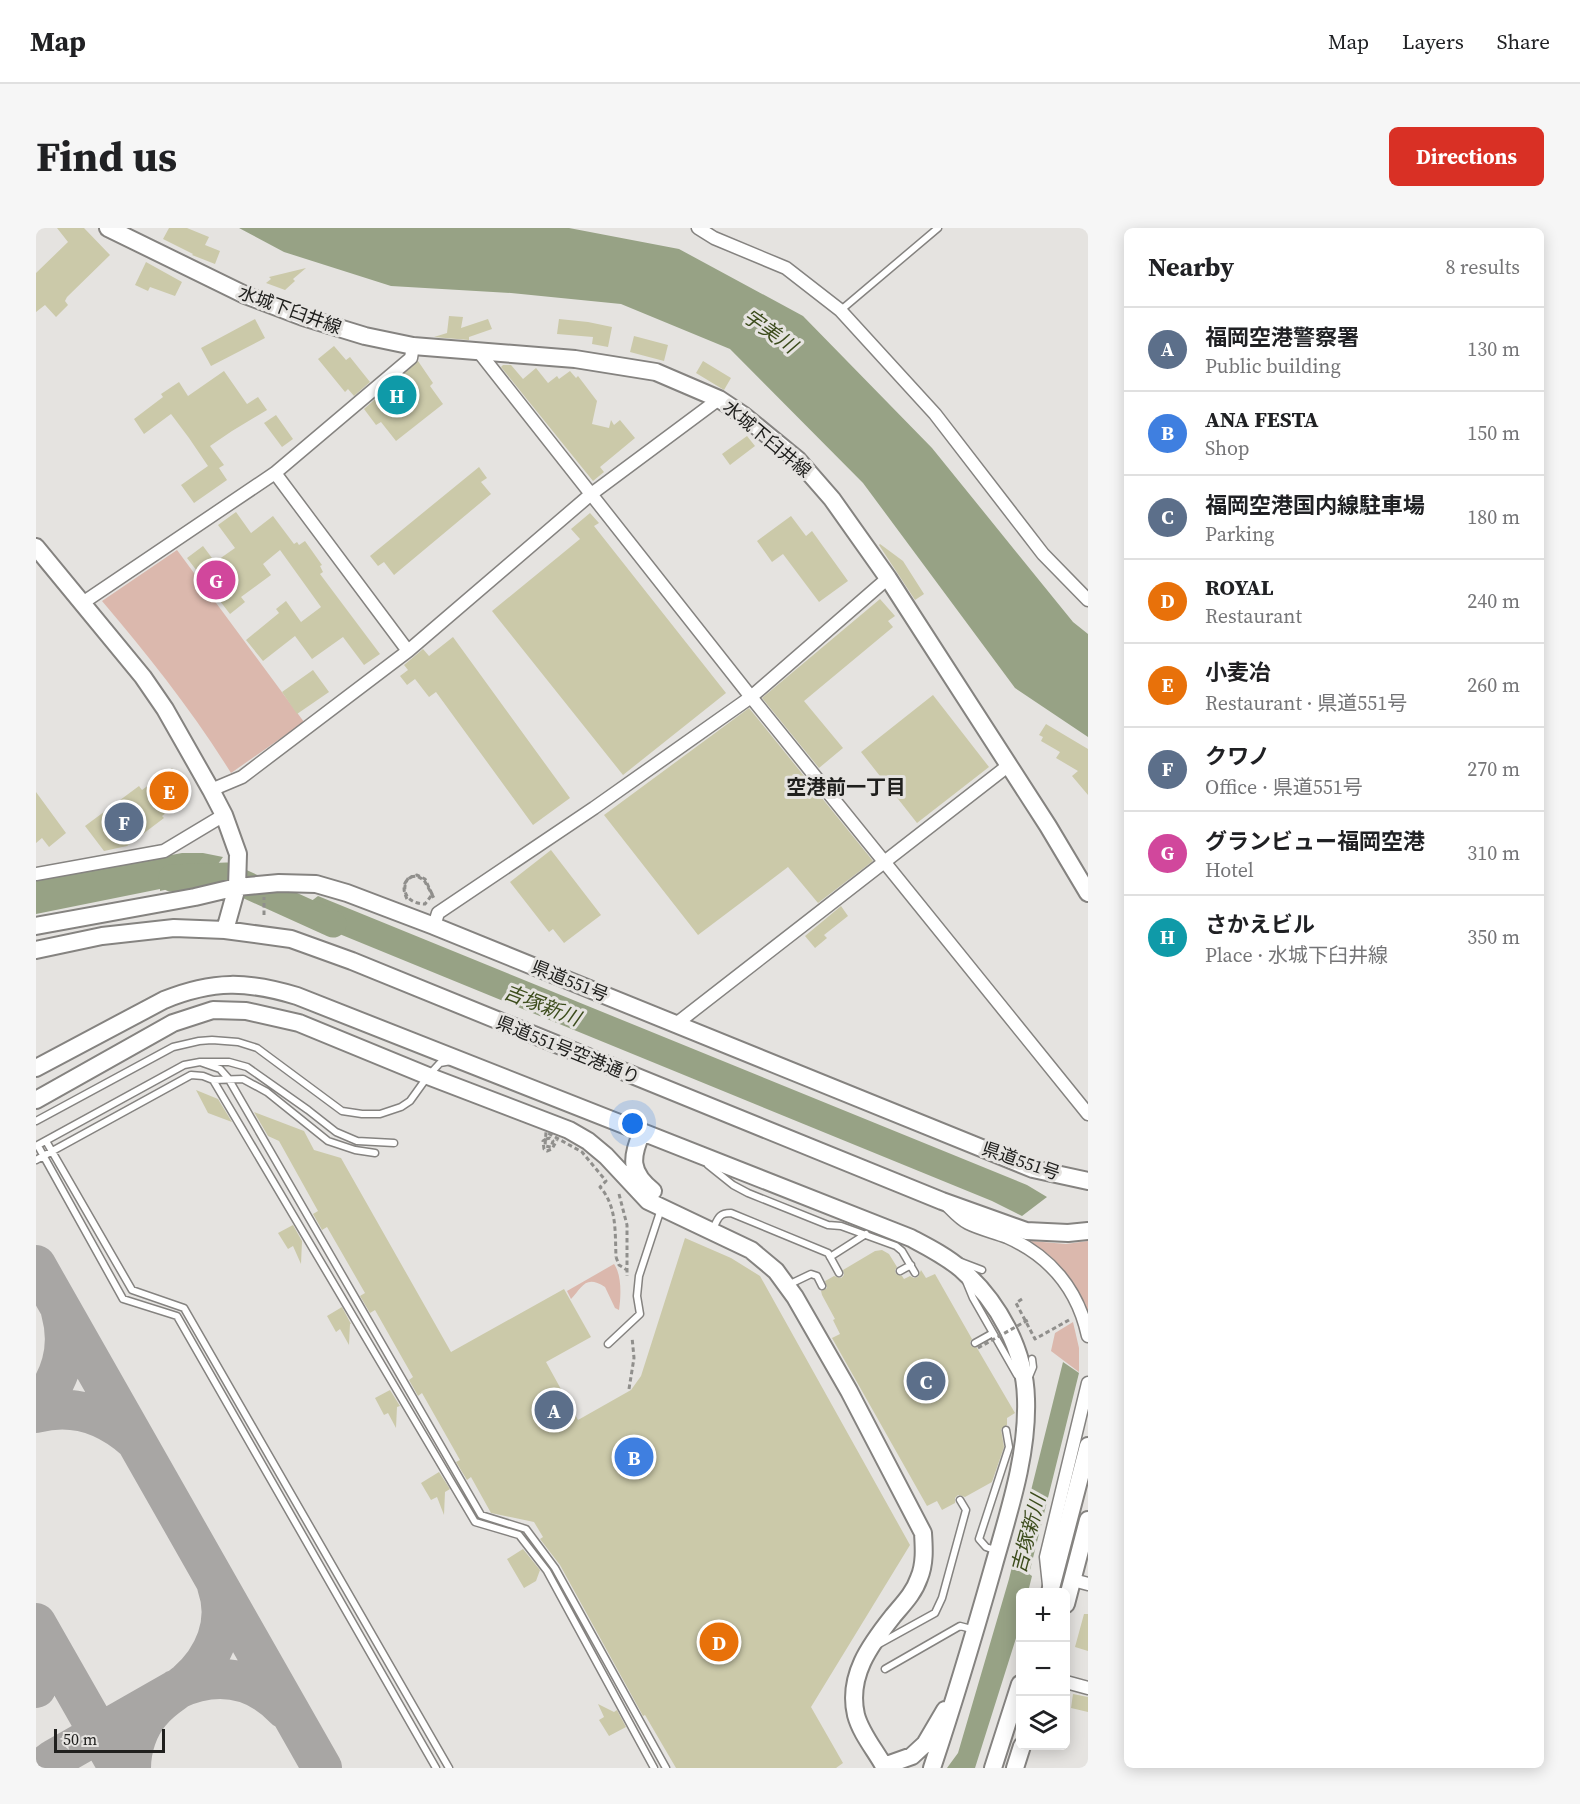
<!DOCTYPE html>
<meta charset="utf-8">
<style>
:root{--surface:#fff;--page:#f6f6f6;--text:#202124;--muted:#757577;--line:#e0e0e0;--accent:#d93025}
body{margin:0;font-family:"Source Serif 4","Noto Sans JP",serif;background:var(--page);color:var(--text)}
.controls{position:absolute;right:18px;bottom:18px;display:grid;overflow:hidden;border-radius:9px;box-shadow:0 3px 15px #0003}
.controls button{width:54px;height:54px;display:grid;place-items:center;padding:0;border:0;border-bottom:2px solid var(--line);background:var(--surface);color:var(--text);font:30px sans-serif}
.scale{position:absolute;left:18px;bottom:15px;width:111px;box-sizing:border-box;padding-left:6px;border:3px solid #20201e;border-top:0;font-size:16px;line-height:21px;white-space:nowrap;color:#20201e;-webkit-text-stroke:4px #e5e3e0;paint-order:stroke}
.you{position:absolute;left:597px;top:896px;width:21px;height:21px;margin:-15px;border:4px solid #fff;border-radius:50%;background:#1a73e8;box-shadow:0 0 0 9px #1a73e833}
.badge{display:grid;place-items:center;width:39px;height:39px;border-radius:50%;background:var(--accent);color:#fff;font-size:20px;font-weight:700}
.pin{position:absolute;translate:-50% -50%;border:3px solid #fff;box-shadow:0 2px 6px #0006}
.list{margin:0;padding:0;list-style:none}
h2{display:flex;justify-content:space-between;align-items:center;height:78px;margin:0;padding:0 24px;font-size:26px}
h2 small{font-size:20px;font-weight:400;color:var(--muted)}
.list li{display:grid;grid-template-columns:39px 1fr auto;gap:18px;align-items:center;box-sizing:border-box;height:84px;padding:0 24px;border-top:2px solid var(--line)}
.list b{display:block;font-size:22px;white-space:nowrap}
.list p{margin:0;font-size:20px;white-space:nowrap;color:var(--muted)}
.list em{font-size:20px;font-style:normal;color:var(--muted)}
.icon{flex:none;width:33px;height:33px;fill:none;stroke:currentColor;stroke-width:2;stroke-linecap:round;stroke-linejoin:round}
.map{position:relative;flex:none;width:1052px;height:1540px;overflow:hidden;border-radius:9px}
header{display:flex;align-items:center;gap:36px;box-sizing:border-box;height:84px;padding:0 30px;background:var(--surface);border-bottom:2px solid var(--line)}
header strong{font-size:28px}
nav{display:flex;gap:33px;margin-inline-start:auto;font-size:21px}
.intro{display:flex;align-items:center;justify-content:space-between;box-sizing:border-box;height:144px;padding:0 36px}
h1{margin:0;font-size:42px}
.button{padding:15px 27px;border-radius:9px;background:var(--accent);color:#fff;font-size:21px;font-weight:700}
main{display:flex;gap:36px;padding:0 36px}
aside{flex:1;background:var(--surface);border-radius:9px;box-shadow:0 3px 15px #0003}
.map>svg:first-child{display:block}
.green{fill:#dbb8ad}
.water{fill:#97a285}
.lines{fill:none;stroke-linecap:round;stroke-linejoin:round}
.river{stroke:#97a285;stroke-width:27}
.taxiway{stroke:#a8a6a4;stroke-width:40}
.building{fill:#cbc9a9}
.lane-casing{stroke:#858380;stroke-width:9}
.street-casing{stroke:#858380;stroke-width:15}
.secondary-casing{stroke:#858380;stroke-width:20}
.path{stroke:#908f8c;stroke-width:3;stroke-dasharray:4.5 3;stroke-linecap:butt}
.lane{stroke:#fff;stroke-width:6}
.street{stroke:#fff;stroke-width:12}
.secondary{stroke:#fff;stroke-width:16}
.path-bridge{stroke:#908f8c;stroke-width:3;stroke-dasharray:4.5 3;stroke-linecap:butt}
.labels{text-anchor:middle;stroke-width:6;stroke-linejoin:round;paint-order:stroke}
.street-label{font-size:18px;fill:#20201e;stroke:#e5e3e0}
.water-label{font-size:20px;font-style:italic;fill:#3c4c1c;stroke:#e5e3e0}
.neighbourhood-label{font-size:20px;font-weight:bold;fill:#20201e;stroke:#e5e3e0}
</style>
<header>
<strong>Map</strong>
<nav><a>Map</a><a>Layers</a><a>Share</a></nav>
</header>
<div class="intro"><h1>Find us</h1><a class="button">Directions</a></div>
<main>
<div class="map">
<svg width="1052" height="1540" viewBox="0 0 1052 1540">
<rect width="100%" height="100%" fill="#e5e3e0"/>
<path class="green" d="M141,322L268,494L195,545C157,484 113,428 66,373Z
M995,1013L1030,1016L1052,1013V1086C1045,1064 1030,1043 1013,1027C1007,1022 999,1019 995,1013Z
M578,1036C586,1047 585,1069 583,1082L579,1080L569,1059C549,1046 546,1060 535,1071L531,1063Z
M1037,1094L1043,1120V1144L1015,1123L1019,1105Z"/>
<path class="water" d="M203,0H533L643,21L767,88L896,220L1037,394L1052,406V509L979,460L827,255L694,121L585,76L475,65L355,58L248,24Z
M146,625H167L187,629L166,658L150,657L124,663V661L0,686V652Z
M282,668L991,957L1011,969L986,988L956,973L257,687Z
M1027,1134L1043,1145L993,1346L996,1348L992,1364H984V1394L981,1407L939,1540H911L922,1525L973,1351Z"/>
<g class="lines">
<path class="river" d="M136,650L191,648L297,696"/>
<path class="taxiway" d="M0,1037L286,1540
M0,1179C25,1154 35,1119 25,1084
M0,1185C37,1175 71,1187 99,1212
M0,1395L77,1530
M0,1460L12,1416
M6,1540L18,1531L139,1462C180,1443 218,1448 249,1481
M95,1540C95,1520 102,1499 115,1484C125,1471 139,1464 151,1454C178,1430 194,1394 181,1358"/>
</g>
<path class="building" d="M21,0H48L74,27L31,69L29,73L32,77L20,89L9,77L0,84V45L32,14Z
M133,0H151L173,9L169,17L184,23L179,36L156,27L157,26L127,11Z
M110,34L146,54L139,68L114,59L112,63L99,57Z
M270,40L257,51L259,53L249,62L230,55L235,51L233,49Z
M413,88L427,89L425,100L452,91L456,101L433,109V112L398,109L411,105Z
M219,91L229,110L175,138L165,120Z
M523,91L552,94L576,99L572,119L556,116L557,109L521,106Z
M598,108L632,117L628,133L594,124Z
M298,118L310,132L314,129L334,154L318,168L312,161L309,164L282,131Z
M382,133L397,155L394,158L407,176L360,213L345,194L340,197L328,181Z
M667,133L695,150L688,162L660,145Z
M467,137H475L487,151L500,140L512,155L521,148L523,151L534,143L540,150L542,148L561,173L556,196L573,200L575,192L578,197L584,192L599,210L564,239L568,244L557,253L465,139Z
M188,143L211,176L222,169L231,182L196,203L174,218L188,237L183,240L191,252L158,275L145,257L172,238L153,210L135,186L108,206L98,191L127,169L125,166L143,154L152,168Z
M240,187L257,211L246,219L228,195Z
M711,208L719,218L694,237L686,226Z
M443,239L451,250L445,254L455,266L358,347L348,334L342,338L334,328Z
M200,284L215,305L237,288L258,316L261,314L263,317L269,313L286,337L284,338L287,344L284,346L344,426L328,437L307,409L276,431L259,408L227,433L210,412L243,385L240,381L250,373L265,394L285,379L244,322L227,336L235,347L205,369L209,374L194,386L151,330L167,318L179,334L199,320L182,297Z
M554,285L563,295L558,298L690,465L587,547L456,383L544,311L535,301Z
M755,288L770,308L776,303L812,353L783,374L747,326L736,334L721,313Z
M844,316L867,333L888,366L879,372L843,317Z
M844,371L859,388L852,393L857,399L768,473L807,520L783,540L726,470Z
M417,409L534,570L497,597L400,464L393,469L379,451L371,457L364,448L372,442L368,437L387,421L393,428Z
M277,442L293,464L261,486L246,464Z
M897,467L953,539L881,595L825,524Z
M713,480L837,633L782,675L752,639L662,707L568,587Z
M1010,496L1052,521V567L1036,548L1042,543L1020,530L1024,524L1005,513L1007,509L1003,507Z
M136,540L155,565L126,588L128,590L91,618L68,623L49,598L103,558L106,562Z
M0,564L30,605L13,619L6,610L0,615Z
M515,622L565,687L528,715L517,701L513,704L474,654Z
M805,678L812,688L788,707L791,710L779,720L769,708Z
M160,862L182,871L196,894L172,885Z
M218,884L268,903L278,922L305,930L415,1124L528,1061L555,1109L510,1134L542,1192L595,1162L605,1148L649,1010L695,1030L724,1048L874,1317L775,1479L807,1535L800,1540H640L609,1487L607,1488L524,1337L504,1311L507,1309L498,1294L455,1285L435,1249L431,1252L420,1234L424,1232L386,1165L382,1168L373,1152L377,1149L339,1082L334,1085L324,1068L329,1065L291,999L286,1002L277,986L282,983L243,913L232,908Z
M257,997L266,1013L265,1036L257,1018L252,1021L242,1005Z
M846,1022L853,1026L861,1039L859,1042L860,1046L866,1048L868,1051L874,1048L878,1050L882,1049L885,1042L890,1050L899,1046L936,1111L934,1114L935,1118L941,1120L979,1185L971,1190V1197L965,1201L968,1219L956,1254L929,1269L922,1267L919,1270V1275L906,1282L901,1273L891,1278L796,1110L804,1106L797,1092L799,1091L786,1067L785,1063L791,1060L789,1053L791,1052L798,1048L805,1050L808,1047L807,1042L839,1023Z
M306,1079L315,1096H314L313,1117L304,1101L300,1104L291,1088Z
M354,1162L364,1178L361,1179L360,1200L352,1185L348,1187L339,1170Z
M403,1244L414,1261L409,1264L408,1287L401,1269L395,1272L385,1255Z
M487,1321L504,1342L500,1353L488,1360L471,1331Z
M1048,1386H1052V1423L1039,1419Z
M1037,1466L1052,1469V1484L1035,1480Z
M562,1476L578,1484L581,1482L590,1499L573,1508L563,1492L568,1489Z"/>
<g class="lines">
<g class="lane-casing">
<path id="lane" d="M805,82L902,0
M164,834L184,841L192,850L445,1287L490,1301L519,1340L630,1540
M177,852L439,1294L483,1307L511,1343L618,1540
M0,893L137,819L163,813L176,812L202,814L221,820L306,883L326,886H344L365,879L374,873L392,848L404,835L415,833
M10,913L96,1062L148,1080L413,1540
M0,918L148,837L164,834H193L211,839L272,882L300,904L321,913L358,915
M2,918L87,1071L141,1088L400,1540
M0,932L155,847L167,848L177,852L207,851L231,864L292,913L319,922L339,925
M672,937L697,957L712,965L792,997L805,998L860,1018L866,1023L879,1045
M677,1001C682,990 683,985 695,985L792,1025L803,1045
M794,1029L830,1006
M925,1034L946,1042
M864,1043L875,1037
M930,1053L937,1070L981,1147
M752,1057L775,1046L781,1048L786,1058
M939,1115L957,1105
M572,1116L604,1086L601,1068L603,1048L625,981
M992,1151L997,1139L996,1131
M961,1323L950,1319L943,1311L973,1219L970,1202
M841,1417L899,1385L906,1370L930,1282L924,1272
M849,1441L924,1398L939,1402"/>
</g>
<g class="street-casing">
<path id="street" d="M662,0L678,10L750,40L804,82L899,186L1007,326L1052,372
M443,124L715,469L1052,886
M239,245L372,423
M45,376L239,245L375,130L377,118
M175,562L206,549L372,423L554,267L683,171
M0,646L128,623L188,587
M398,698L402,685L558,580L715,469L852,350
M640,796L973,537
M911,977C917,983 924,991 932,995C944,1001 958,1004 971,1009C1014,1028 1042,1062 1052,1108
M1037,1352L1052,1356
M1013,1357L1010,1329L1052,1155
M1030,1454L1052,1460"/>
</g>
<g class="secondary-casing">
<path id="secondary" d="M72,0L209,67L267,89L329,108L377,118L539,131L620,144L683,171L707,187L762,232L796,271L852,350L1012,598L1052,665
M0,319L107,449L129,481L175,562L188,587L202,626L201,659L189,702
M0,698L159,669L201,659L243,655L280,656L311,665L398,698L997,941L1052,953
M0,722L66,708L138,700L189,702L255,711L316,733L906,973L990,1003L1032,1005L1052,1003
M0,840L128,772C177,752 212,753 261,768L875,1010C892,1019 910,1028 925,1041C962,1073 989,1122 990,1171C992,1228 972,1286 957,1340C938,1407 918,1474 896,1540
M0,872L137,795L177,782L210,783L263,795L392,848L533,902L552,913L570,928L612,973L715,1022L740,1043L759,1069L813,1163L887,1305C888,1320 889,1336 883,1350C878,1365 867,1376 857,1388C834,1417 811,1448 820,1487C825,1506 840,1523 849,1540
M606,904C595,929 593,944 617,963
M1014,1364L1052,1218
M1030,1376L1052,1292
M848,1538L876,1528L889,1516L909,1482
M957,1540L984,1456
M979,1540L986,1518"/>
</g>
<path class="path" d="M371,671C365,659 368,650 381,647L389,651L396,666L395,668
M228,687V669
M510,911L507,913L508,921L511,923L516,921L521,912
M583,966L591,997V1048
M580,1029L583,1037L591,1042
M986,1071L980,1075L999,1111L1033,1092
M593,1161L598,1130L596,1109"/>
<use href="#lane" class="lane"/>
<use href="#street" class="street"/>
<use href="#secondary" class="secondary"/>
<path class="path-bridge" d="M395,668L389,676C372,676 363,663 373,649L381,648L388,652L399,672
M510,911L514,910L517,913L515,919L509,918L510,904L546,924L570,953L564,959C581,978 579,1004 580,1029
M942,1120L992,1092"/>
</g>
<g class="labels">
<g class="street-label">
<text transform="translate(254 82) rotate(20)" y="6">水城下臼井線</text>
<text transform="translate(731 211) rotate(40)" y="6">水城下臼井線</text>
<text transform="translate(534 753) rotate(22)" y="6">県道551号</text>
<text transform="translate(532 822) rotate(22)" y="6">県道551号空港通り</text>
<text transform="translate(985 933) rotate(19)" y="6">県道551号</text>
</g>
<g class="water-label">
<text transform="translate(734 103) rotate(35)" y="7">宇美川</text>
<text transform="translate(506 777) rotate(21)" y="7">吉塚新川</text>
<text transform="translate(992 1306) rotate(-75)" y="7">吉塚新川</text>
</g>
<g class="neighbourhood-label">
<text x="810" y="566">空港前一丁目</text>
</g>
</g>
</svg>
<div class="controls">
<button>+</button>
<button>−</button>
<button><svg class="icon" aria-label="layers" viewBox="0 0 24 24"><path d="M12 4l9 5-9 5-9-5zM3 14l9 5 9-5"/></svg></button>
</div>
<div class="scale">50 m</div>
<div class="you"></div>
<div class="pin badge" style="left:518px;top:1182px;background:#5c6f8a">A</div>
<div class="pin badge" style="left:598px;top:1229px;background:#3f7fe0">B</div>
<div class="pin badge" style="left:890px;top:1153px;background:#5c6f8a">C</div>
<div class="pin badge" style="left:683px;top:1414px;background:#e8710a">D</div>
<div class="pin badge" style="left:133px;top:563px;background:#e8710a">E</div>
<div class="pin badge" style="left:88px;top:594px;background:#5c6f8a">F</div>
<div class="pin badge" style="left:180px;top:352px;background:#d1479c">G</div>
<div class="pin badge" style="left:361px;top:167px;background:#0f9aa8">H</div>
</div>
<aside>
<h2>Nearby<small>8 results</small></h2>
<ul class="list">
<li><span class="badge" style="background:#5c6f8a">A</span><div><b>福岡空港警察署</b><p>Public building</p></div><em>130 m</em></li>
<li><span class="badge" style="background:#3f7fe0">B</span><div><b>ANA FESTA</b><p>Shop</p></div><em>150 m</em></li>
<li><span class="badge" style="background:#5c6f8a">C</span><div><b>福岡空港国内線駐車場</b><p>Parking</p></div><em>180 m</em></li>
<li><span class="badge" style="background:#e8710a">D</span><div><b>ROYAL</b><p>Restaurant</p></div><em>240 m</em></li>
<li><span class="badge" style="background:#e8710a">E</span><div><b>小麦冶</b><p>Restaurant · 県道551号</p></div><em>260 m</em></li>
<li><span class="badge" style="background:#5c6f8a">F</span><div><b>クワノ</b><p>Office · 県道551号</p></div><em>270 m</em></li>
<li><span class="badge" style="background:#d1479c">G</span><div><b>グランビュー福岡空港</b><p>Hotel</p></div><em>310 m</em></li>
<li><span class="badge" style="background:#0f9aa8">H</span><div><b>さかえビル</b><p>Place · 水城下臼井線</p></div><em>350 m</em></li>
</ul>
</aside>
</main>
